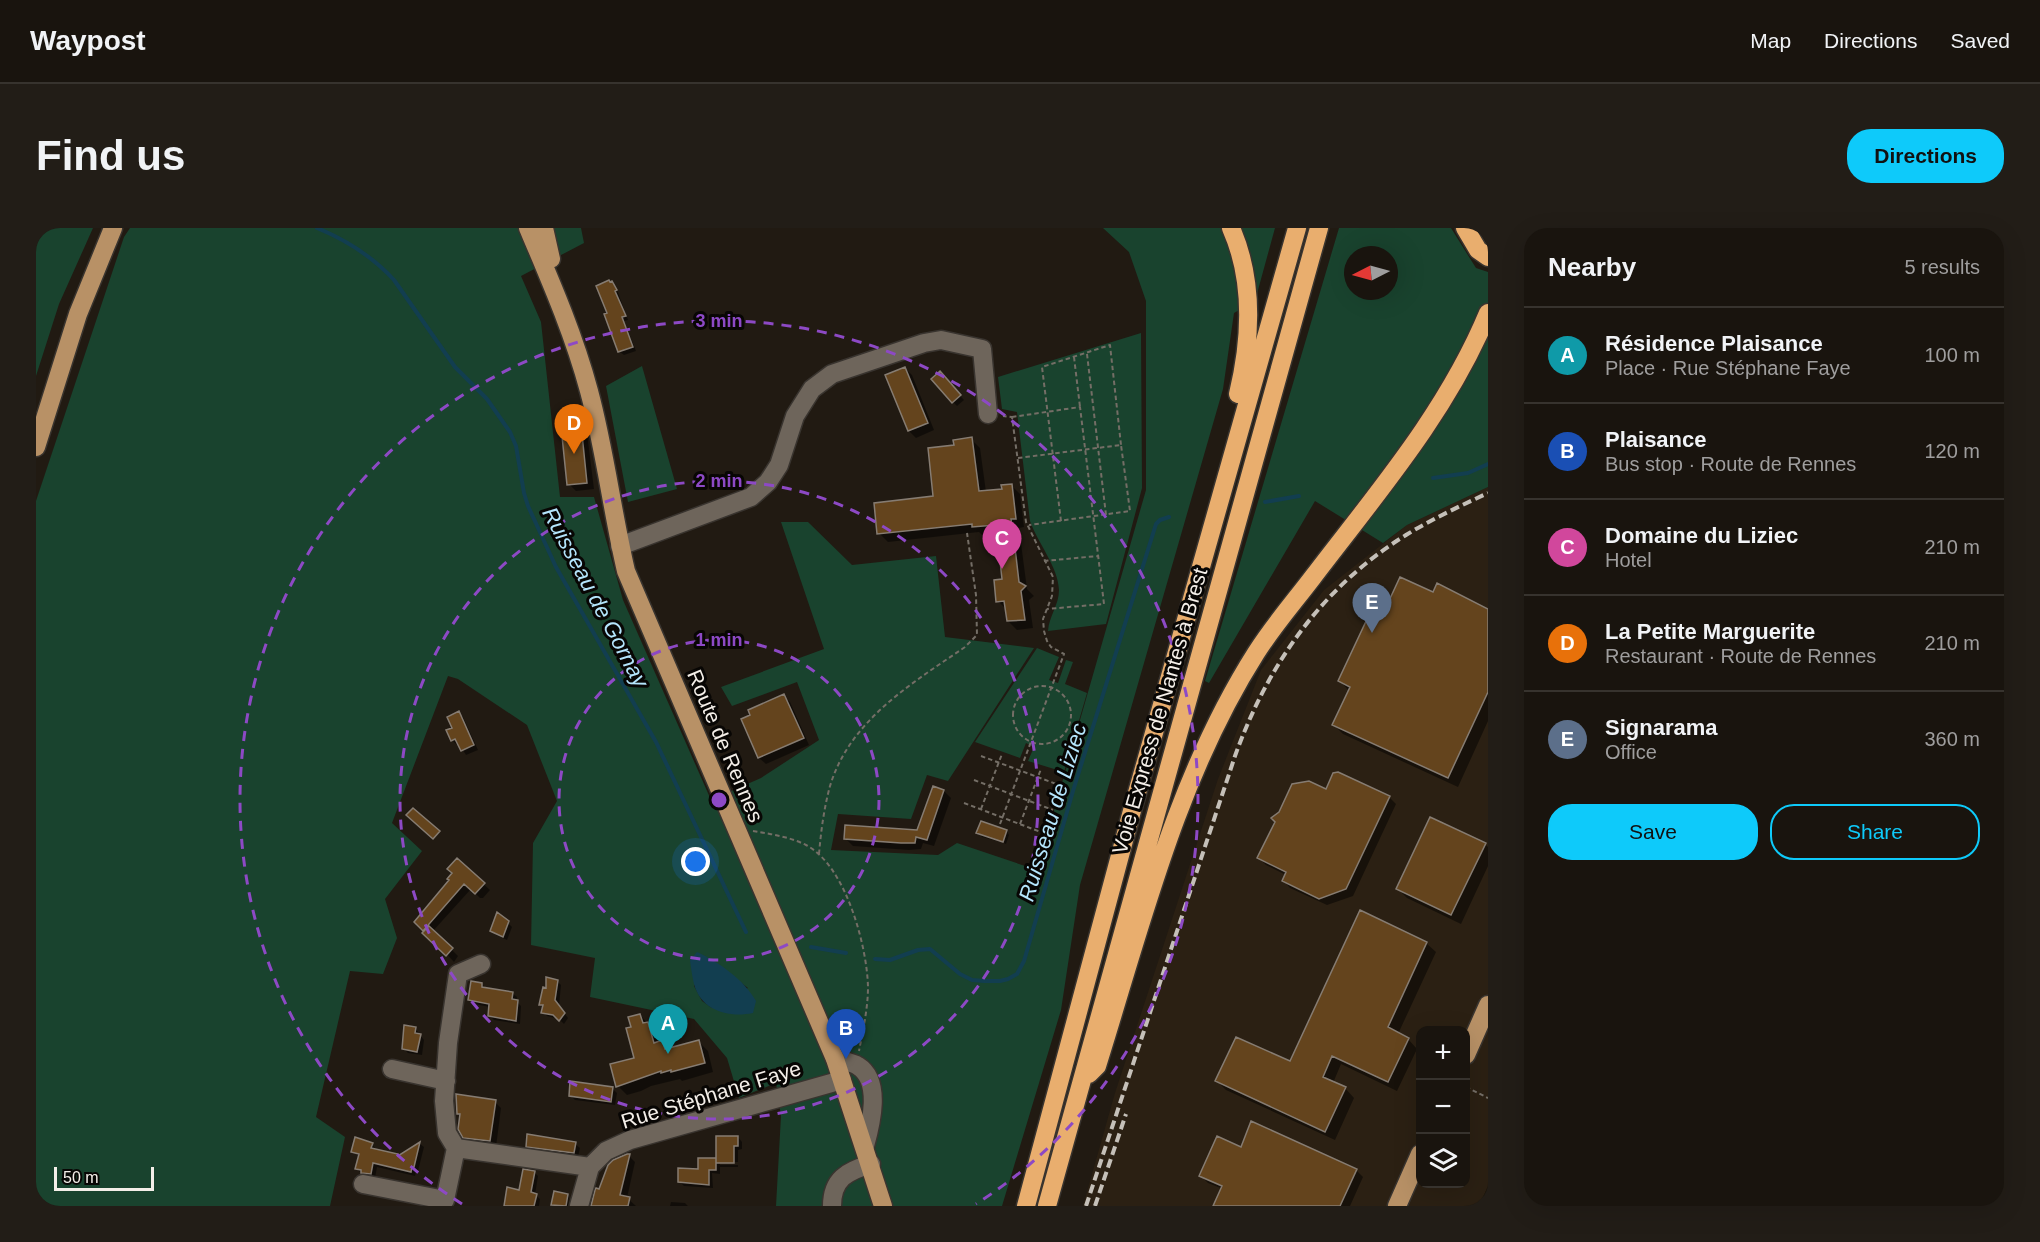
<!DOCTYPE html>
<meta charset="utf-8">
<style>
:root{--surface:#19140e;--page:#221d17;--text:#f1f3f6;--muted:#9f9e9e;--line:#37332e;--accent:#0ecafa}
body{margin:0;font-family:Arial,sans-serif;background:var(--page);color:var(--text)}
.controls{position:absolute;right:18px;bottom:18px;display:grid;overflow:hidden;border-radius:12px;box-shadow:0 6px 24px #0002}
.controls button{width:54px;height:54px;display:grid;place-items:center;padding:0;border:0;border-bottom:2px solid var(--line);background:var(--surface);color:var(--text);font:30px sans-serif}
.compass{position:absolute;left:1308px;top:18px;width:54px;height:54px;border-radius:50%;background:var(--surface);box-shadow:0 6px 24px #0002;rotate:264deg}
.scale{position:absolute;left:18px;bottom:15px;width:100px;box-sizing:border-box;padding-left:6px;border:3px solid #f4efe9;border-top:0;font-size:16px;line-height:21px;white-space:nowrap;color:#f4efe9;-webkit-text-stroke:4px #080604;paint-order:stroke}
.you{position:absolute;left:660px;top:634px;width:21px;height:21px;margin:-15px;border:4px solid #fff;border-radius:50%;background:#1a73e8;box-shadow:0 0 0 9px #1a73e833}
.badge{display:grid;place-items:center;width:39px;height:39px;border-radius:50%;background:var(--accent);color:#fff;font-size:20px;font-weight:700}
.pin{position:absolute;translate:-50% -50px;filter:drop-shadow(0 2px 3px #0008)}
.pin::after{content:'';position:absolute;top:32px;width:21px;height:18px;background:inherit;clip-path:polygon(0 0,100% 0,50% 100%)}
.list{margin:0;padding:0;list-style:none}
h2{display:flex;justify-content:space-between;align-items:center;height:78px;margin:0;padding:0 24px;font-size:26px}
h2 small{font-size:20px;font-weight:400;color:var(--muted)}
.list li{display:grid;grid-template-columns:39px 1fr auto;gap:18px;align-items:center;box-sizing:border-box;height:96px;padding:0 24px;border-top:2px solid var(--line)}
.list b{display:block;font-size:22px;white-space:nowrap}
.list p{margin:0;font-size:20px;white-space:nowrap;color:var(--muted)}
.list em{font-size:20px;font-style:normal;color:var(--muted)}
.actions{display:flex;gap:12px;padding:18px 24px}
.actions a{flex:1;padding:14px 0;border:2px solid var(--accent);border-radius:24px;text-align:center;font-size:21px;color:var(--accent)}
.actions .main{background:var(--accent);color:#111}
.icon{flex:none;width:33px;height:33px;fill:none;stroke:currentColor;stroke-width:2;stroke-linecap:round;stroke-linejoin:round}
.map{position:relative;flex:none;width:1452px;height:978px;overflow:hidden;border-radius:24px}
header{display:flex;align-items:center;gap:36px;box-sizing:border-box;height:84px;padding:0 30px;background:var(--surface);border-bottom:2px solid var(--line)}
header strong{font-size:28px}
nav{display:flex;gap:33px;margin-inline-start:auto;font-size:21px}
.intro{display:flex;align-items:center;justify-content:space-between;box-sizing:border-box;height:144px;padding:0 36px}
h1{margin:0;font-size:42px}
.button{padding:15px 27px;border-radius:24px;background:var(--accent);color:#111;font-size:21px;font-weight:700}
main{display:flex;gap:36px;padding:0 36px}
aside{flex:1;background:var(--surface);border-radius:24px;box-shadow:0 6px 24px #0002}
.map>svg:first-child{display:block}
.built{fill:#2b2013;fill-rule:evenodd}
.green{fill:#19432e;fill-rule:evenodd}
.water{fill:#123e50}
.shadow{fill:#0007}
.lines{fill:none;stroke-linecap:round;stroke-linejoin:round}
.stream{stroke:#123e50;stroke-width:4}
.building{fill:#64441d;stroke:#867c72;stroke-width:1.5}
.minor-casing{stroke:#39342f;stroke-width:21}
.major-casing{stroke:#39342f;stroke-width:21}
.highway-casing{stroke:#39342f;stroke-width:21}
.path{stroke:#746e66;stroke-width:2;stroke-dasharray:4.5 3;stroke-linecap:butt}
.minor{stroke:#6e655b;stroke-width:18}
.major{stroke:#b89166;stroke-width:18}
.highway{stroke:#e9ae6e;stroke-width:18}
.rail{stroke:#c5c0b9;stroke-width:4;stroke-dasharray:9 4.5;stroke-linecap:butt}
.ring{fill:none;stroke:#8d49c5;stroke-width:3;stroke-dasharray:10 8}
.labels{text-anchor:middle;stroke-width:6;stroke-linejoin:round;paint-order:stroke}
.street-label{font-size:21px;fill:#f4efe9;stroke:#080604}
.water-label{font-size:22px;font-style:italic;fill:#b4e5fc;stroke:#080604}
.centre{fill:#8d49c5;stroke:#080604;stroke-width:3}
.ring-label{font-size:18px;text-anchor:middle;font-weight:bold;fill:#8d49c5;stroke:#080604;stroke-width:6;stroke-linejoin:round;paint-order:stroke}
</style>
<header>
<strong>Waypost</strong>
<nav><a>Map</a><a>Directions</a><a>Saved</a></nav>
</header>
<div class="intro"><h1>Find us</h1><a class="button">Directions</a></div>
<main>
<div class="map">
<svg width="1452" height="978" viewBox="0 0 1452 978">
<rect width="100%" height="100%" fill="#211a12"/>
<path class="built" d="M1452,259V978H1047L1079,865L1182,551L1225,442L1288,362L1371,297ZM1384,802H1430V956H1384Z"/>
<path class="green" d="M0,0H57L23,76L0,148Z
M94,0H545L548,15L485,48L505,94L524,269H558L587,372L675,572L725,550L783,512L761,454L696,478L685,459L788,421L745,294H772L816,337L900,328L909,409L998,420L912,553L891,547L875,591L802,586L795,622L902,627L921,615L1001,642L1110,262V73L1093,24L1067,0H1239L1219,73L1198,85L1187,161L1044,657L1025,782L966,978H740L745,888L740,855L703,870L691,830L658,791L554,769L559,730L495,717L497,615L521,573L491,497L422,451L412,448L356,595L386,623L349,671L361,710L347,746L314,743L280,889L309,909L294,978H0V273L88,9ZM674,731L712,760L676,780L666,773L658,758Z
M1303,0H1415L1440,40L1452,44V259L1371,297L1347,315L1279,273L1173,455L1169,453ZM1317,27H1353V63H1317Z
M1105,105L1106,260L1070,396L1012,403C1013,388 1023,377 1023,362C1022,338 1002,316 994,293L981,184L966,181L962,149Z
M606,138L641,261L592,274L570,158Z
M1001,420L1023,429L1013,452L1022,455L1030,432L1037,434L1029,456L1051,465L1028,544L992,533L998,519L990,515L984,530L939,514Z"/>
<path class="water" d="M661,724C684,735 707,751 720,773L717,785C693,790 665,783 658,756C656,748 655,740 654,732Z"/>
<path class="shadow" d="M576,55L580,59L592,92L588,93L600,123L588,127L584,124L570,87L573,86Z
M869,140L876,147L898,202L880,210L873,203Z
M908,150L928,172L921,178L917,174Z
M544,198L551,205L558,261L540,263L533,256Z
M935,211L944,220L950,264L967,262L976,258L984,266L988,299L983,300L991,361L998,368L993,372L997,400L981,402L972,393L971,382L962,373L967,352L963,306L947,308L943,304L852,314L843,305L899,270L919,218Z
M1398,366L1452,383V493L1422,559L1307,506L1298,497L1313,463L1304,453Z
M747,467L754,474L773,517L730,536L723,530L707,492Z
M423,485L427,489L442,522L430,527L423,516L421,517L416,512L412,503L418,500Z
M908,563L915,570L898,618L887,615L885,621L873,622L817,618L810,611L882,604Z
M1290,563L1353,569L1360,576L1317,668L1291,677L1254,660L1248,653L1250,647L1230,637L1223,630Z
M969,603L965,614L946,609L942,605Z
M971,604L973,607L970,616L968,615Z
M1449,616L1452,619V638L1425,696L1371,670L1362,661Z
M421,632L454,662L447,670H444L435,661L397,703L422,728L418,734L380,693L415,652Z
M472,695L476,699L471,712L460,707L456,703Z
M1390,715L1400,724L1362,806L1372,811L1381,821L1361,863L1305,836L1297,855L1309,860L1318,870L1299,912L1190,862L1181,853L1254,835Z
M521,753L525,757L523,778L532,790L528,796L523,791L511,788L507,784L508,779L505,776L511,762Z
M446,756L451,761L476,765L481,769L480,773L485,778L484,796L458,792L453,787L454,779L438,776L433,771Z
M604,787L621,805L624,815L626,814L633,821L662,813L672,823L677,844L646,853L644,851L615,858L605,863L591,867L582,858L600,831L597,800Z
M379,800L388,812L386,827L372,825L367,820Z
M576,860L581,865L579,877L539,872L534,867Z
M459,874L465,880L460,919L435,916L428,909L425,889L422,885Z
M1216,895L1320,942L1327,949L1314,978H1179L1187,961L1172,955L1165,948L1205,921Z
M702,909L706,914V921L702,922V934H684V937H702V939H684V946L676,945L677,960L648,958L643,953L680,932Z
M336,916L340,922L363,929L384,916L388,919L382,943H380L379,948L341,939L339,950L331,949L325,945L321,941L324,928L317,924Z
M539,916L544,920L542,929L496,922L491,918Z
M593,928L599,934L591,970L600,978H556L564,963Z
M498,944L502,948L499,967L504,971L503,978H470L484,964Z
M1452,958V978H1443Z
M531,967L533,969L532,978H519L517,976Z
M635,974L649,975L652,978H634Z"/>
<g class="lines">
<path class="stream" d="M281,0C310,12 337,29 358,52L419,139L451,171L474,204L480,218L488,265L492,278L520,339L620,514L710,704
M1397,250L1432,245L1452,236
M1229,274L1263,268
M775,719L810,725
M839,731L854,732L882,722L894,721L924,746L936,752L948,753H964L972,751L981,746L988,733L1037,563L1120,296L1124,292L1133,289"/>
</g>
<path class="building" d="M573,52L574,54L576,53L581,62L579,63L590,88L586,89L597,119L582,124L568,86L571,85L560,58Z
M869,139L892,195L872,203L849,147Z
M904,143L925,167L916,175L895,151Z
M545,196L551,255L531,257L525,198Z
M936,209L943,263L966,261L965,257L976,256L980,291H975L980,328L983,354L990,358L985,363L989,392L971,393L968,373L960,374L958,352L966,351L960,297L936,299V296L841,306L838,275L897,268L892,220L918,217L917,212Z
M1364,349L1397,364L1401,355L1452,381V464L1412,550L1296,497L1314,459L1302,453L1340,372L1351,377Z
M748,466L768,510L722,530L705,491L714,487L712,482Z
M423,483L438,517L425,523L419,511L415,513L410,502L416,500L411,489Z
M1302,544L1354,568L1310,661L1283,671L1246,653L1250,644L1221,630L1239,594L1235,590L1243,584L1256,556L1273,553L1290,561L1297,545Z
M897,558L908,562L891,612L880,609L879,615H865L808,611L809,597L881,602Z
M377,580L404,603L397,611L370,587Z
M1394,589L1450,615L1415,687L1360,661Z
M945,593L971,602L967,614L940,605Z
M421,630L449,655L439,666L428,656L387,703L378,694L413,652L411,651L416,645L411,641Z
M1324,682L1391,714L1352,799L1373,810L1352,854L1296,828L1287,849L1310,859L1289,904L1179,853L1200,809L1254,833Z
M461,684L473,693L467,709L454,703Z
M393,698L417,720L410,728L386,705Z
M510,749L522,752L519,772L529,785L523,793L517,787L505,785L507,777H503L507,759L510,760Z
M435,753L446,755V759L477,764L476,771L482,772L480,793L452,788L453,776L432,772Z
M604,786L607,795L612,794L618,815L626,812L629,821L663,812L669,835L635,844V842L625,845V843L580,859L574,836L598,830L590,800L595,799L592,789Z
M368,797L380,799L379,805L385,806L381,824L366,821Z
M534,853L577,859L575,874L533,868Z
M420,866L460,872L454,913L427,910L422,901L424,886H421Z
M1215,893L1321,941L1304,978H1177L1186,958L1163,948L1181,908L1205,919Z
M491,906L540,914L538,925L490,919Z
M680,908H702V918H698V935H680V942H673V957L642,954V940L662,941V930H680V935Z
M319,909L337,915L335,920L362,926V928L384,914L378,939H376L375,944L337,935L335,946L325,945V942L319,941L323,926L315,924Z
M591,926H594L584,967L594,969L592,978H555L559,962L560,960L563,961L572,937L577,932Z
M487,941L499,943L495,964L501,966L498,978H468L471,959L483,962Z
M518,963L532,966L530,978L515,977Z"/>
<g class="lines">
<g class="minor-casing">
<path id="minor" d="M584,318L715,269L732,254L743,237L759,188L776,161L796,146L888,115L905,112L946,121L952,186
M799,831C806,833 816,834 822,838C846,853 835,896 829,918
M356,841L410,853
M420,920L411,905L408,873L412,815L422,746L445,736
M327,956L409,972L420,920L554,939L570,923L594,912L806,852
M543,978L554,939
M796,978C796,951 811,943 835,936"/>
</g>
<g class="major-casing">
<path id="major" d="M492,0C515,54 538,107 553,163C569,222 576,283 590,343L799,831L847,978
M508,0L515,31
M0,219L42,86L77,0
M1430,827L1452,777
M1361,978L1384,926"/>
</g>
<g class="highway-casing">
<path id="highway" d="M1195,0C1218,52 1215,112 1202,166
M1429,0L1442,22L1452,29
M1053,846L1061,838C1105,698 1140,551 1220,425C1237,398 1258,374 1277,349C1341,265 1411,184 1452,85
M990,978L1097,579L1261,0
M1011,978L1283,0"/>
</g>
<path class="path" d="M1051,126L1070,287
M1038,129L1044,179
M976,189L1044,179L1068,376L1011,381
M982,230L1085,217L1094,283L993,297
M1025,293L1006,139L1074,117L1085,217
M1008,333L1062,328
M977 487a29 29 0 1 1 58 0a29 29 0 1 1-58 0Z
M945,528L1023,557
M938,552L1017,582
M928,575L1010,606
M945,581L966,526
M964,596L1028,426L1015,419L1011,413L1008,403L1007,391L1016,368L1017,349L990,294L976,189L967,188
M984,596L1005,541
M717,603C735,606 754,609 770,617C810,638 831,718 832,759C832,780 827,802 823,823
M783,626C785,603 788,580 794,558C814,492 875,456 929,419L941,407L940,367L931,305
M1430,859L1452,870"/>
<use href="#minor" class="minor"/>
<use href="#major" class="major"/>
<use href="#highway" class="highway"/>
<path class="rail" d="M1050,978L1199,528C1232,436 1286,359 1370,307C1396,291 1424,278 1452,265
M1059,978L1090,886"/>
</g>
<g class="ring">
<circle cx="683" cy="572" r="160"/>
<circle cx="683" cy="572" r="319"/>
<path d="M426 976A479 479 0 1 1 940 976"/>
</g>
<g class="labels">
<g class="street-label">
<text transform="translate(1124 483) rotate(-74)" y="7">Voie Express de Nantes à Brest</text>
<text transform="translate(689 518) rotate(67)" y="7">Route de Rennes</text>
<text transform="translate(675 867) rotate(-17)" y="7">Rue Stéphane Faye</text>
</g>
<g class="water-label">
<text transform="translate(560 369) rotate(62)" y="8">Ruisseau de Gornay</text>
<text transform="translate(1016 584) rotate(-73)" y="8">Ruisseau de Liziec</text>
</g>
</g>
<circle cx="683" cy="572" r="9" class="centre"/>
<g class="ring-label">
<text x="683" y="99">3 min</text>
<text x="683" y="259">2 min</text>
<text x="683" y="418">1 min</text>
</g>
</svg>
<div class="controls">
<button>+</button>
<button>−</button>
<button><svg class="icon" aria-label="layers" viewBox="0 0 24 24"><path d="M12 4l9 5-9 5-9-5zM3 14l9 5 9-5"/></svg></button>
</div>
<svg class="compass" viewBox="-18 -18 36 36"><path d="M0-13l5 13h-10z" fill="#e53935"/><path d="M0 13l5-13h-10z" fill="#9f9e9e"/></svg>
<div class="scale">50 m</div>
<div class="you"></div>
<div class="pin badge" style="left:632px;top:826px;background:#0f9aa8">A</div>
<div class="pin badge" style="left:810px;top:831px;background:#1a4fb4">B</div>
<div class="pin badge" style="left:966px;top:341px;background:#d1479c">C</div>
<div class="pin badge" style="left:538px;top:226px;background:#e8710a">D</div>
<div class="pin badge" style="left:1336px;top:405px;background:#5c6f8a">E</div>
</div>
<aside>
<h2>Nearby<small>5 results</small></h2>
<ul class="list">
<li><span class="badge" style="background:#0f9aa8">A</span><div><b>Résidence Plaisance</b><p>Place · Rue Stéphane Faye</p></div><em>100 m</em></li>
<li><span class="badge" style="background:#1a4fb4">B</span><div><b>Plaisance</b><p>Bus stop · Route de Rennes</p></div><em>120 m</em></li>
<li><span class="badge" style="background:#d1479c">C</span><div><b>Domaine du Liziec</b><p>Hotel</p></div><em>210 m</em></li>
<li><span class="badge" style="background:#e8710a">D</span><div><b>La Petite Marguerite</b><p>Restaurant · Route de Rennes</p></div><em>210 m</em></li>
<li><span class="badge" style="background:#5c6f8a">E</span><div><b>Signarama</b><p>Office</p></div><em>360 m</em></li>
</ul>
<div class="actions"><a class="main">Save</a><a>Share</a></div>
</aside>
</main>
